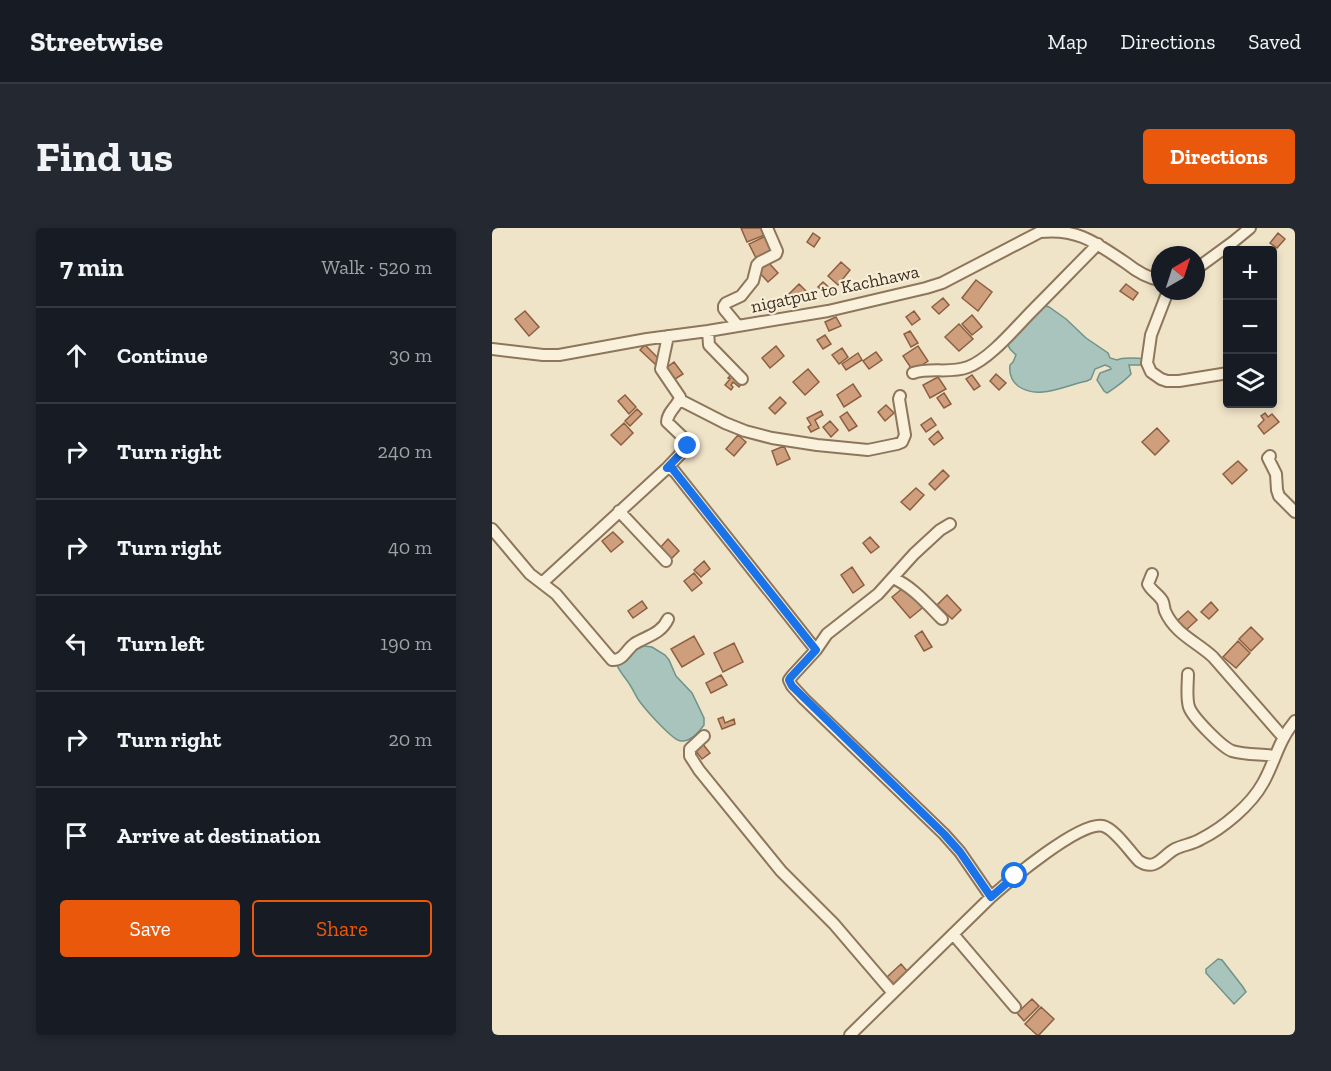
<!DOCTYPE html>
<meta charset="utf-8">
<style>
:root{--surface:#171b24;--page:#242831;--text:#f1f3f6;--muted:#9ea1a6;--line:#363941;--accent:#ea580c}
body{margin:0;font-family:"Zilla Slab",serif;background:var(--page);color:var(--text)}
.controls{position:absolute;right:18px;top:18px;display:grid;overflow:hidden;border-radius:6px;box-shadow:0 3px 9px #0003}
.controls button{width:54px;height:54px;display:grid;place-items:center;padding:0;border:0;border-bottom:2px solid var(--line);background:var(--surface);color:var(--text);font:30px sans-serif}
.compass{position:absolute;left:659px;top:18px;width:54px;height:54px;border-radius:50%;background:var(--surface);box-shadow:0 3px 9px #0003;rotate:39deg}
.stop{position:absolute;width:18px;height:18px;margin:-14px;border:4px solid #1a73e8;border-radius:50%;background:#fff}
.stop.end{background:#1a73e8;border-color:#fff;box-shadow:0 2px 6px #0008}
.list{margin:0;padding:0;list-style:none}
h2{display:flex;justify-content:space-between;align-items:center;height:78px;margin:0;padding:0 24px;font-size:26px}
h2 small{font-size:20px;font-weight:400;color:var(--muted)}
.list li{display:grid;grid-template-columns:39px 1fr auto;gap:18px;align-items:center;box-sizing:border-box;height:96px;padding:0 24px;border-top:2px solid var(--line)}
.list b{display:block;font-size:22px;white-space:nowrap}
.list em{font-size:20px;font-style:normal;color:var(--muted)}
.actions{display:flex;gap:12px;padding:18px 24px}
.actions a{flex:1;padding:14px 0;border:2px solid var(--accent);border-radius:6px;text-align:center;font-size:21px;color:var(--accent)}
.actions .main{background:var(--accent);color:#fff}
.icon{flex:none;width:33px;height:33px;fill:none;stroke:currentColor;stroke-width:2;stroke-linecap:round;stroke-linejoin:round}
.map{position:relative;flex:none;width:803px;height:807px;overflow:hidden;border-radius:6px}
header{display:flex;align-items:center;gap:36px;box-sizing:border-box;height:84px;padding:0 30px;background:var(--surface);border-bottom:2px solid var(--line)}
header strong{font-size:28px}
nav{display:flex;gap:33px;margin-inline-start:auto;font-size:21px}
.intro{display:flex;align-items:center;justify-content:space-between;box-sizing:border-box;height:144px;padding:0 36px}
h1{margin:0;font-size:42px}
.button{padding:15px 27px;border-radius:6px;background:var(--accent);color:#fff;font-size:21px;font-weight:700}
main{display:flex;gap:36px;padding:0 36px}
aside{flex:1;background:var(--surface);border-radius:6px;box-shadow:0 3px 9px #0003}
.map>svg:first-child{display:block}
.water{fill:#a9c4bc;stroke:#6f938a;stroke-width:1.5}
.building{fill:#cf9f7d;stroke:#8d5f41;stroke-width:1.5}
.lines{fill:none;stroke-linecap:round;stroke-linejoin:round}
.minor-casing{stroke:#8d765c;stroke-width:14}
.minor{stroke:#faf1dc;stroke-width:10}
.route{stroke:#1a73e8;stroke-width:8}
.labels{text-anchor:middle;stroke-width:4.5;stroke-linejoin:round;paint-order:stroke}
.street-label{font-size:18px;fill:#3d2e20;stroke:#f7eed8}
</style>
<header>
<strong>Streetwise</strong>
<nav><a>Map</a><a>Directions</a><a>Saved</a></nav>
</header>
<div class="intro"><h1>Find us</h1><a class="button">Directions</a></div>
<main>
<aside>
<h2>7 min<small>Walk · 520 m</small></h2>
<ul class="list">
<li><svg class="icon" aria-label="ahead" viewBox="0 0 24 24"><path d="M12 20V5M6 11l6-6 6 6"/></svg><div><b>Continue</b></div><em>30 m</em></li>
<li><svg class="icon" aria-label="right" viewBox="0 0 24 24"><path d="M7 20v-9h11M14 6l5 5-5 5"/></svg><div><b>Turn right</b></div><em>240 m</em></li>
<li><svg class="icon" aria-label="right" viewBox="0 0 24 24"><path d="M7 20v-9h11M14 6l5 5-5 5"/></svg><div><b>Turn right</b></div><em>40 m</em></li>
<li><svg class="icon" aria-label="left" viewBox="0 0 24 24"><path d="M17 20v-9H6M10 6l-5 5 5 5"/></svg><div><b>Turn left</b></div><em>190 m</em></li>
<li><svg class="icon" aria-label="right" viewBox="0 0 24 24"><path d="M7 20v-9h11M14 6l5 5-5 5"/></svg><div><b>Turn right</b></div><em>20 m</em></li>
<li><svg class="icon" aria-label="arrive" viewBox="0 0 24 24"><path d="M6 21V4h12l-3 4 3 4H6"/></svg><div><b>Arrive at destination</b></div></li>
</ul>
<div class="actions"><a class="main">Save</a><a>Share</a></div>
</aside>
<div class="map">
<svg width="803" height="807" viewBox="0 0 803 807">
<rect width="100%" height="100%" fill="#f0e4c8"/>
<path class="water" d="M550,77L557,79L574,91L594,110L616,125L618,130L625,132C630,129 647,130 653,131V137H637L639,146C632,154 624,159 615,165L612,163L605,152L608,145L619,141L618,139L613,137L603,141L599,151L595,153C573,157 547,173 526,158C520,153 517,145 518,137L521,134L524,127L518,121L516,117L518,110Z
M152,418L160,419L173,427L177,432L184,448L200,465L212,490V497C207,504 199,514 189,513C181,513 154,482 148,474C144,469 142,463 138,457C134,450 128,445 125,437C132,428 142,422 152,418Z
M726,731L730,732L751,759L754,764L742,776L714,745V741Z"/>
<path class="building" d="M249,0H272L275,6L255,14Z
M321,5L328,10L322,19L315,14Z
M786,5L793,11L785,20L778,15Z
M276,7L284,22L265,32L257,16Z
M276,34L286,45L276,54L266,43Z
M349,34L358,42L346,57L336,48Z
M484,52L500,64L486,83L470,70Z
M331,54L341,63L336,68L326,59Z
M307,56L314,63L304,73L297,66Z
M634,56L646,65L641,72L628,63Z
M451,70L457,77L447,86L440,79Z
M33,83L47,99L37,108L23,91Z
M422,83L428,91L420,97L414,89Z
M480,87L490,99L480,107L470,96Z
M344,89L349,98L337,103L333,94Z
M467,96L481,111L467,123L453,109Z
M418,103L426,115L419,119L412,106Z
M333,107L339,116L331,121L325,112Z
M153,117L168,132L164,137L148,122Z
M284,118L292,128L278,140L270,130Z
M426,118L436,133L421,143L411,128Z
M350,120L356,129L347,136L340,127Z
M384,124L390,132L377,141L371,133Z
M366,125L370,132L354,142L350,136Z
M182,134L191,146L183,151L174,140Z
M316,141L327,154L313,167L301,154Z
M240,146L250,155L247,159L241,154L239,157L241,159L239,162L233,157L238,151L236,150Z
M504,146L514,155L507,162L498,153Z
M480,147L488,158L482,162L474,151Z
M446,149L454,161L438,170L431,157Z
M361,156L369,168L352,179L345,167Z
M452,165L459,176L452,180L445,170Z
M133,167L144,179L137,186L126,173Z
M288,169L294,175L283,186L277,180Z
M394,177L402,185L393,193L386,184Z
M145,181L150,186L138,198L133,193Z
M329,183L331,187L323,192L327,200L319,204L316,199L319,197L315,190Z
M355,184L365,198L357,203L348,189Z
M773,185L776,189L780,186L787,194L772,206L766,198L772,192L769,188Z
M439,190L444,197L434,204L429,197Z
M338,193L346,202L339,209L331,199Z
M132,195L141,205L129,217L119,207Z
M665,200L677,213L663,227L650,214Z
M446,203L451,210L442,217L437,211Z
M246,207L254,214L242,228L234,221Z
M292,218L298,231L285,237L280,223Z
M746,233L755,242L740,256L731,246Z
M451,242L457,248L443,262L437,256Z
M424,260L432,267L418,282L409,274Z
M121,304L131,314L119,324L110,313Z
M378,309L387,319L379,325L371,315Z
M176,311L187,323L178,332L167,321Z
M212,333L218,341L209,349L202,342Z
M360,339L372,357L361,365L349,347Z
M202,345L210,355L200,363L192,353Z
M416,356L434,377L418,390L400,369Z
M455,367L469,382L460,391L445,377Z
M150,373L155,380L141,390L136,383Z
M719,374L726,382L717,391L709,384Z
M696,383L705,392L694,402L685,393Z
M759,399L771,411L759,423L747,411Z
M430,403L440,419L432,423L423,408Z
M202,408L212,426L190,439L179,421Z
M746,413L758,425L744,440L731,429Z
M242,415L251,434L231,444L222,425Z
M229,447L235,457L219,465L214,455Z
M231,489L233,495L242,491L243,496L230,501L226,491Z
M210,515L218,525L210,531L203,522Z
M409,736L416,744L403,757L395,749Z
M540,771L547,778L532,793L525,785Z
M549,779L562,791L547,807H545L533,796Z"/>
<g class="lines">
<g class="minor-casing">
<path id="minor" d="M704,41L741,14L758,0
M676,63L659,107L655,135L659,144L669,151L675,153H687L736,145
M246,98L232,81V78L234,75L249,68L261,53L265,37L268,34L284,26L285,23L275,0
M216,103L217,117L250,151
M0,121L51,127H67L155,111L216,103L336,83L434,60L450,55L548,4C586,0 604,15 634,35C644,43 655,50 668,52
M421,145C439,139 458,146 476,139C498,131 524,99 541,82C563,60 584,38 606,16
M188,172L233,195L253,203L280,210L325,217L376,222L405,216L410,214L413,207L407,171L408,168
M778,228L776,230L784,246L785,262L787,268L803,284
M175,240L196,218L197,215L175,194C175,184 186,178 188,169L169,141L176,108
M127,283L174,333
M458,296L448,302L422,326L386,366L335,406L324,422L300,448L297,452L300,458L312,471L452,606L468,624L499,669
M0,301L38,346L64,366L120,432C131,433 134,422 142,416C155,408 169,406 176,391
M660,346L656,356C659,363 668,367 671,374C672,377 672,380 673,383C683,406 705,414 721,429L791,509
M401,350C421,359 435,376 450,391
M50,355L174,241L178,240L183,244L324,422
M696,446C696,456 694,469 697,479C701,490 730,519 740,523C753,527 769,526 783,528
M212,508L198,521V528L207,542L289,643L342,696L401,765
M461,706L523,779
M358,807L499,669C517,653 589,592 611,598C623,601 638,624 647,633C664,644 670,628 683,621C691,617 701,616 709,611C731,600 759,577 771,555C783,534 786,513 803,493"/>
</g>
<use href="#minor" class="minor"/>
</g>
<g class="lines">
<path class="route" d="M196,218L175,240H180L183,244L324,422L298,450L297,452L300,458L452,606L468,624L499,669L523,648"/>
</g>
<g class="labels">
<g class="street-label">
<text transform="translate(343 61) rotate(-12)" y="6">nigatpur to Kachhawa</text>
</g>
</g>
</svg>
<div class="controls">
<button>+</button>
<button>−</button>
<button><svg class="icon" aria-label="layers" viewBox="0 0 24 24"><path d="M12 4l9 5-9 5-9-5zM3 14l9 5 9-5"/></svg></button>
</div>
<svg class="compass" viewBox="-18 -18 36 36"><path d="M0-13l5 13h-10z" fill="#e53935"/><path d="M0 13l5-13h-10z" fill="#9ea1a6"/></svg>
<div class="stop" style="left:523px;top:648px"></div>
<div class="stop end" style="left:196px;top:218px"></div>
</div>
</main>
